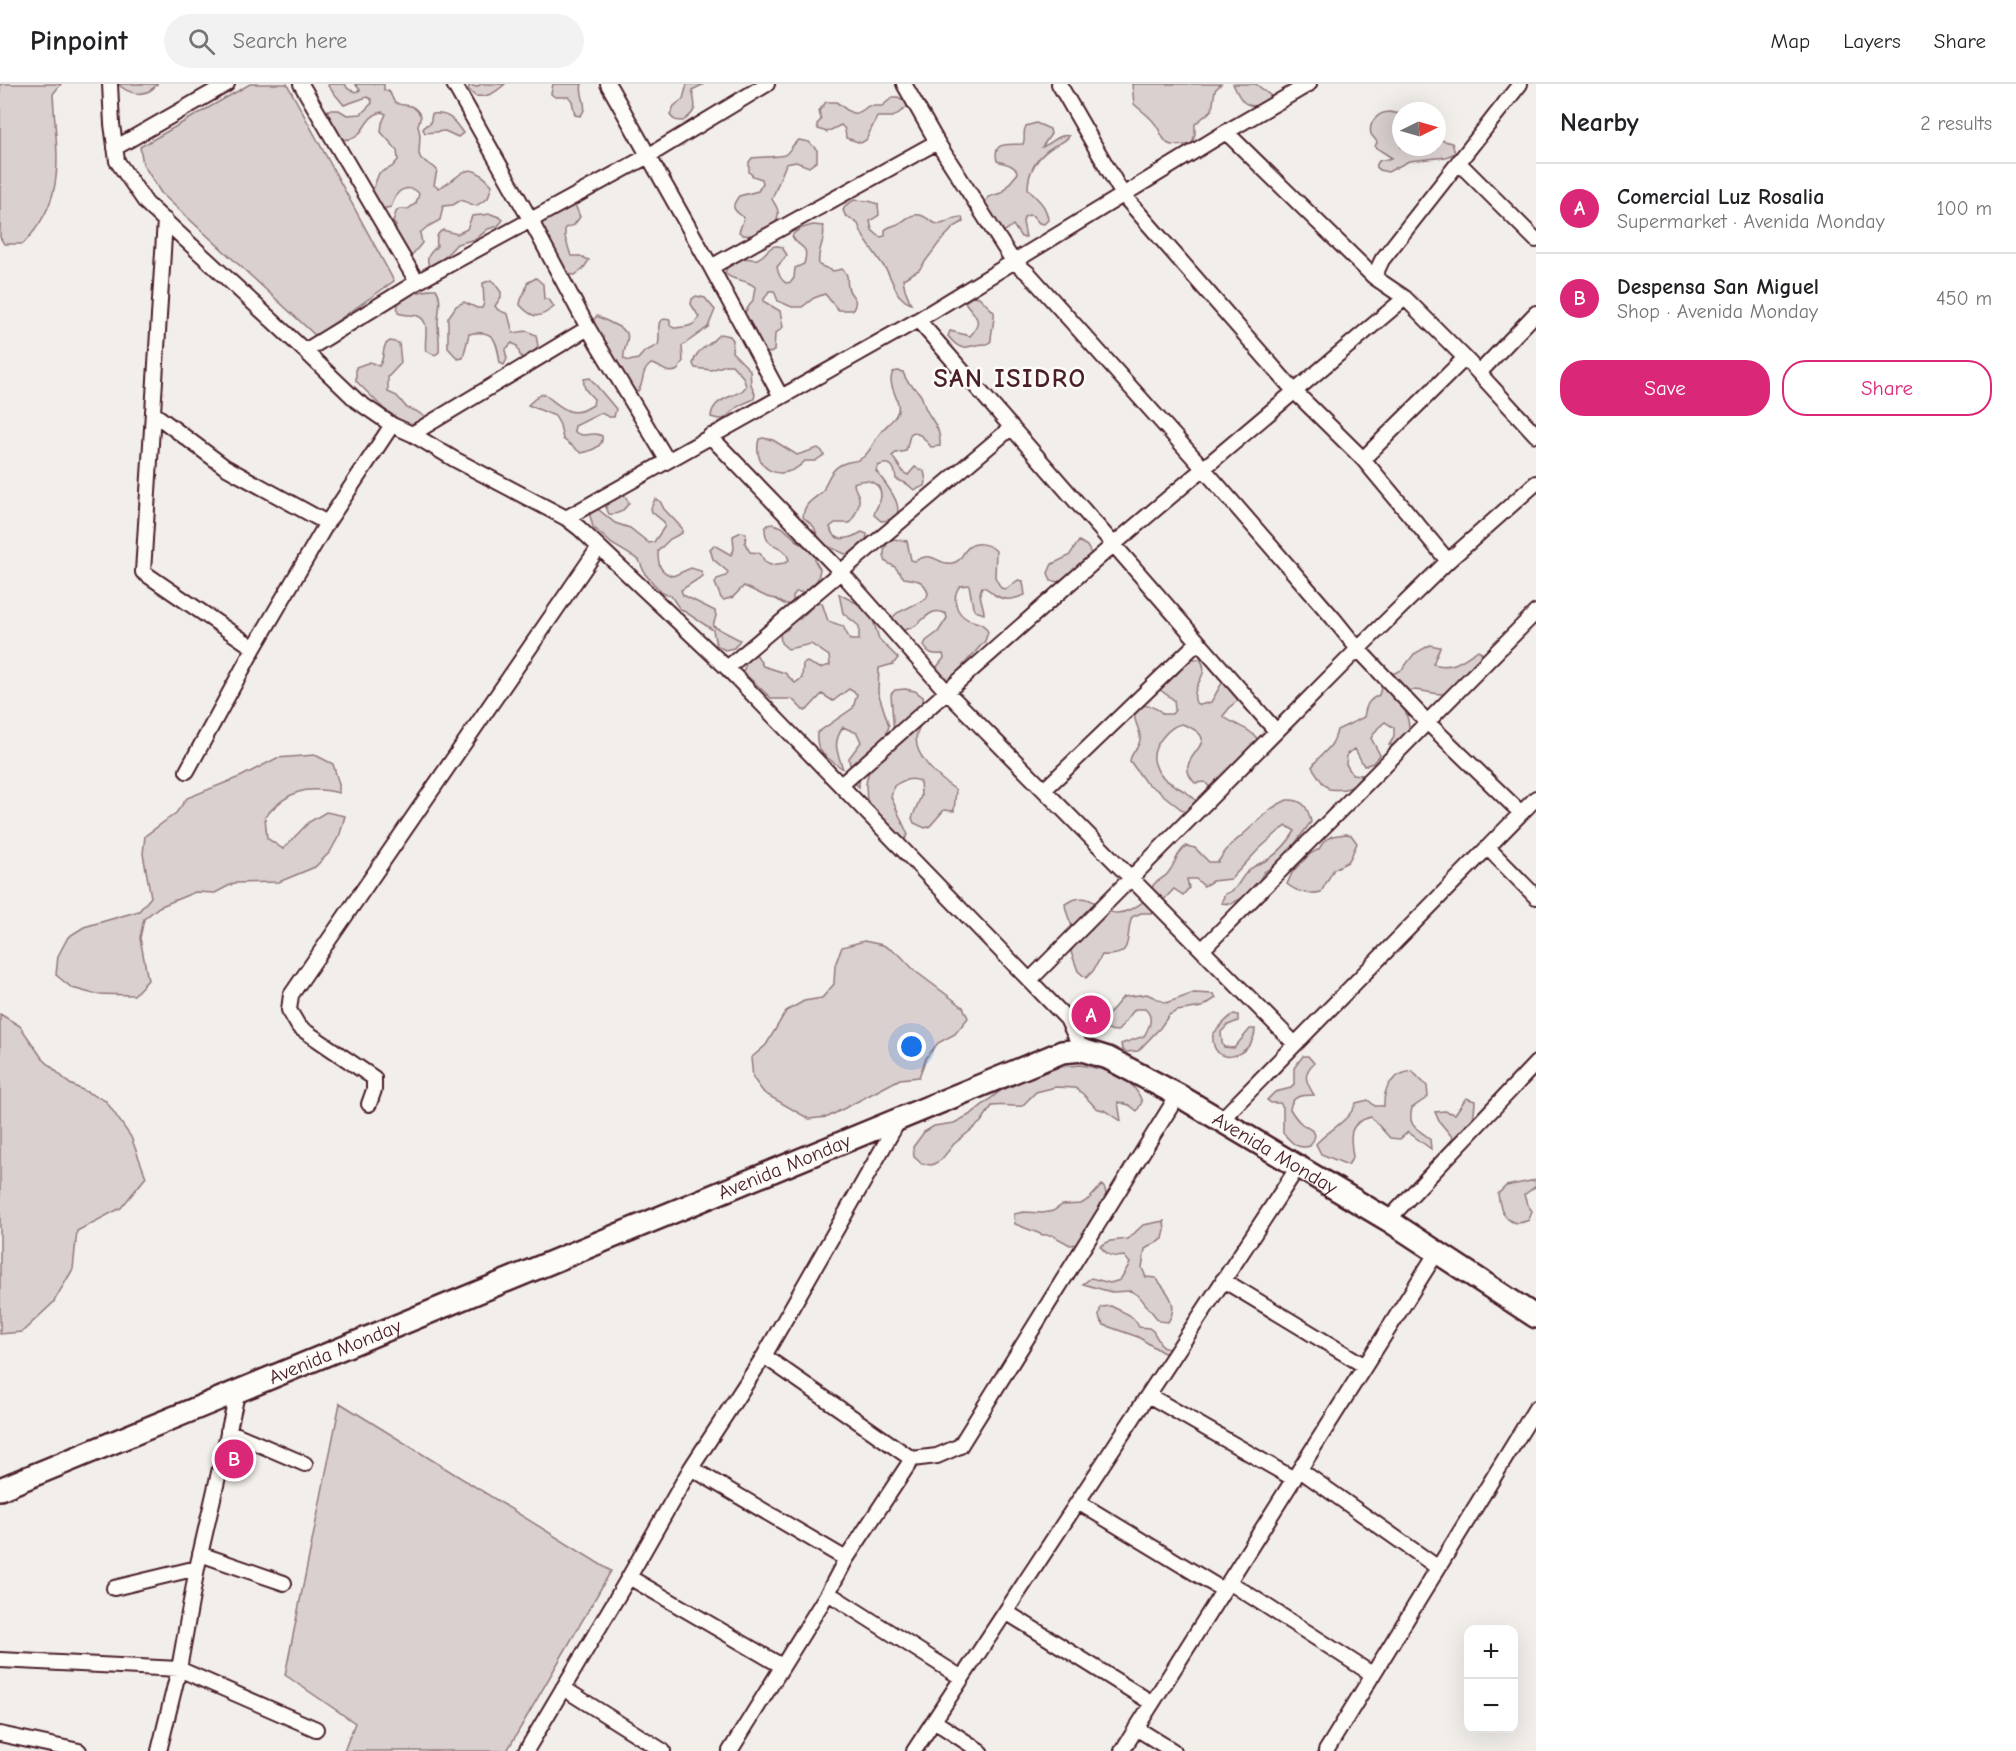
<!DOCTYPE html>
<meta charset="utf-8">
<style>
:root{--surface:#fff;--page:#f2f2f2;--text:#202124;--muted:#757577;--line:#e0e0e0;--accent:#db2777}
body{margin:0;font-family:"Comic Neue",sans-serif;background:var(--page);color:var(--text)}
.controls{position:absolute;right:18px;bottom:18px;display:grid;overflow:hidden;border-radius:12px;box-shadow:0 6px 24px #0002}
.controls button{width:54px;height:54px;display:grid;place-items:center;padding:0;border:0;border-bottom:2px solid var(--line);background:var(--surface);color:var(--text);font:30px sans-serif}
.compass{position:absolute;left:1392px;top:18px;width:54px;height:54px;border-radius:50%;background:var(--surface);box-shadow:0 6px 24px #0002;rotate:85deg}
.you{position:absolute;left:912px;top:963px;width:21px;height:21px;margin:-15px;border:4px solid #fff;border-radius:50%;background:#1a73e8;box-shadow:0 0 0 9px #1a73e833}
.badge{display:grid;place-items:center;width:39px;height:39px;border-radius:50%;background:var(--accent);color:#fff;font-size:20px;font-weight:700}
.pin{position:absolute;translate:-50% -50%;border:3px solid #fff;box-shadow:0 2px 6px #0006}
.list{margin:0;padding:0;list-style:none}
h2{display:flex;justify-content:space-between;align-items:center;height:78px;margin:0;padding:0 24px;font-size:26px}
h2 small{font-size:20px;font-weight:400;color:var(--muted)}
.list li{display:grid;grid-template-columns:39px 1fr auto;gap:18px;align-items:center;box-sizing:border-box;height:90px;padding:0 24px;border-top:2px solid var(--line)}
.list b{display:block;font-size:22px;white-space:nowrap}
.list p{margin:0;font-size:20px;white-space:nowrap;color:var(--muted)}
.list em{font-size:20px;font-style:normal;color:var(--muted)}
.actions{display:flex;gap:12px;padding:18px 24px}
.actions a{flex:1;padding:14px 0;border:2px solid var(--accent);border-radius:24px;text-align:center;font-size:21px;color:var(--accent)}
.actions .main{background:var(--accent);color:#fff}
.icon{flex:none;width:33px;height:33px;fill:none;stroke:currentColor;stroke-width:2;stroke-linecap:round;stroke-linejoin:round}
.map{position:relative;flex:none;width:1536px;height:1667px;overflow:hidden}
header{display:flex;align-items:center;gap:36px;box-sizing:border-box;height:84px;padding:0 30px;background:var(--surface);border-bottom:2px solid var(--line)}
header strong{font-size:28px}
nav{display:flex;gap:33px;margin-inline-start:auto;font-size:21px}
.search{width:420px;height:54px;background:var(--page);display:flex;align-items:center;gap:15px;box-sizing:border-box;padding:0 21px;border-radius:33px;color:var(--muted);font-size:22px}
main{display:flex}
aside{flex:1;background:var(--surface)}
.map>svg:first-child{display:block}
.green{fill:#d9d0cf;stroke:#92787d;stroke-width:1.5}
.lines{fill:none;stroke-linecap:round;stroke-linejoin:round}
.minor-casing{stroke:#4a1f2b;stroke-width:18}
.trunk-casing{stroke:#4a1f2b;stroke-width:26}
.minor{stroke:#fdfcf7;stroke-width:14}
.trunk{stroke:#fdfcf7;stroke-width:21}
.labels{text-anchor:middle;stroke-width:5;stroke-linejoin:round;paint-order:stroke}
.street-label{font-size:20px;fill:#4a1f2b;stroke:#fdfcf7}
.district-label{font-size:26px;font-weight:bold;letter-spacing:1.5px;fill:#4a1f2b;stroke:#fdfcf7}
</style>
<header>
<strong>Pinpoint</strong>
<div class="search"><svg class="icon" aria-label="search" viewBox="0 0 24 24"><circle cx="10" cy="10" r="6"/><path d="M15 15l6 6"/></svg>Search here</div>
<nav><a>Map</a><a>Layers</a><a>Share</a></nav>
</header>
<main>
<div class="map">
<svg width="1536" height="1667" viewBox="0 0 1536 1667">
<rect width="100%" height="100%" fill="#f2efeb"/>
<filter id="ink" filterUnits="userSpaceOnUse"><feTurbulence type="fractalNoise" baseFrequency=".0167" numOctaves="2"/><feDisplacementMap in="SourceGraphic" scale="12" xChannelSelector="R" yChannelSelector="G"/><feConvolveMatrix kernelMatrix="1 2 1 2 8 2 1 2 1" color-interpolation-filters="sRGB"/></filter>
<g filter="url(#ink)">
<path class="green" d="M0,0H61L53,10C56,70 69,112 23,160H4L0,153Z
M118,0H157C147,14 129,11 118,0Z
M250,0H287L394,197L316,252L161,109L143,80L140,63Z
M329,0H345L348,5L356,8L360,6L355,0H384V6L389,7C391,10 392,14 394,17C403,26 410,14 421,32L418,41L420,51L419,70L421,75L434,83L437,86L434,101L438,104C464,94 465,71 492,101L488,114L476,122L461,116L453,121L443,122L440,136L427,143L420,149L422,159L412,171L408,173L393,146L396,142L393,138L396,128L399,125H408L416,119L419,110C415,103 404,103 398,109C395,112 393,119 391,123L376,126L372,107L379,89L392,83L398,76L397,66L381,48L382,39L386,30L382,28C360,33 367,60 338,55L327,31L328,26H339L347,31L361,30L372,19L371,15L367,13L344,21L328,2Z
M481,0H505C496,8 488,14 475,12L468,5L470,1L476,3Z
M553,0H582C578,12 591,22 580,32L575,31L572,17L569,13H555L551,10Z
M687,0H704L692,6C696,22 698,27 683,37C676,37 673,36 670,31L674,22L683,15Z
M1132,0H1221L1215,6L1212,26L1195,40V50L1192,60C1155,67 1169,51 1149,33C1144,28 1139,25 1134,20Z
M1233,0H1256L1272,13L1266,22C1244,24 1241,18 1233,0Z
M893,13H898L907,18V23L893,33H877L866,56L861,59L846,54L845,45L841,41L827,48L818,45L817,40L821,36L819,27L826,18H836C850,27 852,36 868,22H882Z
M1389,28L1401,30V63H1437V55L1452,59L1455,69L1446,73L1409,77L1388,88L1379,86L1376,82L1379,77L1392,74L1375,63L1377,58C1377,57 1371,51 1371,50C1368,38 1379,28 1389,28Z
M432,30C450,28 454,37 463,49L458,53L445,47L425,49L423,45L426,41L430,40Z
M1036,39L1050,45L1051,50L1042,63C1052,60 1059,49 1069,52C1065,58 1060,59 1054,62C1038,72 1028,86 1028,105C1038,116 1046,120 1048,136L1044,140L1039,139L1033,132L1029,131L1024,133L1023,138L1026,153H1021L1013,141L1005,147L1000,148L993,132L985,126L984,122L988,113L1001,109L1018,89C1014,80 1005,80 997,77C992,56 1009,61 1023,60C1026,54 1022,49 1026,42Z
M799,56L809,58L817,66V77L809,83L796,78L786,80L772,115C774,119 778,124 778,128C780,145 755,153 743,151L739,148L744,134C735,126 729,125 739,112L758,107L763,99L762,95L753,92L749,88V78L752,74C760,72 782,74 786,70C791,66 792,60 799,56Z
M854,116L869,117L878,120L879,131L870,137L872,146L880,153L885,152V146C889,142 893,142 898,140C907,135 912,128 923,132C930,135 933,141 940,140C949,138 953,133 962,133L963,138L954,143L939,159L919,186L903,195L905,205L911,220L905,217L898,210L887,187L864,154L858,140L845,131L843,126L846,121Z
M567,120L576,123L580,133L574,141L565,144V153L571,172H580L589,176L583,185L575,191L566,190L538,142L543,133Z
M491,130L499,133L503,136L498,142L488,145L476,155L457,160L438,180L433,183L429,182C425,173 431,168 437,162C436,154 436,150 443,146L457,150L467,145L472,132Z
M813,141L823,142C827,155 816,167 819,181L833,187L842,185C850,192 846,194 848,203C850,214 860,212 853,226H838L825,210L814,214L802,223H792L778,217L774,207H769L763,217L780,227L783,243L775,250L774,267L770,269C753,266 749,247 742,233L753,216L755,203C745,194 733,198 725,189L729,179L733,174C740,173 754,176 757,175C768,171 769,158 782,163L787,171L777,183C778,189 781,196 786,199L791,198L794,194L795,184L804,180C810,159 799,166 792,152C796,145 805,143 813,141Z
M536,194L543,200L544,215H549L554,223C539,235 533,235 520,221C520,214 526,209 527,199Z
M492,196L501,208V213L495,222L498,226L508,230L513,249L527,247L536,251L538,262L533,271L523,274L520,271L517,262L512,259L505,266L507,275L504,281L500,279C497,258 495,244 469,250L463,274L458,275L448,264V234L456,222L464,218L477,224H482L484,219L483,199Z
M431,205H436C443,215 438,227 438,238C438,249 440,258 439,268L435,271L426,267C423,257 432,238 418,232C412,230 405,232 398,229C394,205 417,211 431,205Z
M696,212L705,214L715,226L708,243L682,262L683,277L678,286C665,292 662,281 651,280C640,288 645,298 638,307H633L592,246L593,236L597,232L619,243L627,249C630,259 622,265 624,275L629,277L638,275L644,268L658,261C662,251 652,231 670,236V241L674,244C684,243 695,243 699,233L691,220L692,215Z
M974,212L979,213L994,228C995,238 991,246 991,257L987,260C965,260 964,272 948,252L950,247L970,252C986,235 972,230 965,218Z
M721,250L730,252L733,256L732,268L750,286L751,300L755,310L754,315C748,318 741,320 736,324C726,331 728,339 711,333C712,315 731,314 743,306L746,302L743,293L732,281H726L711,286L695,284L693,280C695,270 700,266 709,260C714,257 715,252 721,250Z
M390,257L399,259L401,279L388,293V308L397,312L407,324L416,327L425,333L413,341H403L397,334L384,325L356,297V283L370,278L379,282C386,273 380,262 390,257Z
M898,287L903,288C908,303 913,299 920,310C923,314 923,318 925,323C932,339 941,342 940,362L931,363L922,352L913,348L910,351L906,367L896,369L892,372L904,389L908,391L915,383L924,387L926,397L925,402L914,406L907,400L896,395C895,383 891,376 878,382L876,387C886,400 917,436 881,437L874,431C875,425 878,422 880,417C885,399 867,393 854,399C854,406 858,408 859,414C860,422 854,433 850,439H835L830,443C834,461 851,454 862,448L867,450C867,459 861,463 855,470H845L821,459L814,443L803,433C804,418 814,416 823,407C827,396 832,383 845,379C851,377 857,378 862,374C872,367 873,357 881,348C885,342 892,338 896,331C905,318 885,303 893,288Z
M590,294L616,325L614,333H609L601,329L575,342L574,347C583,356 592,346 602,352C604,363 591,367 581,369L563,355L560,341L555,332L528,321L539,311L544,310C562,323 570,336 593,321L594,315C589,309 582,305 584,295Z
M763,354L773,356L797,371L818,364L822,367L824,371L815,377H805C782,401 751,386 759,355Z
M615,407L624,410L629,419C623,427 619,431 609,430L605,421V416Z
M655,415L660,417L664,425L682,444V449L670,455L658,467C658,480 659,488 673,492L691,484L701,487L703,492L681,506L683,511L715,527L716,532L713,542L740,556L734,564L725,566L716,561L713,546L679,524L671,512L662,509L645,490L639,476L612,460L593,443L589,428L593,425L599,426L615,439L630,444L649,459L654,458L665,442L664,438L652,428L651,424Z
M773,440L782,443L801,460L814,466L815,477L820,485L818,495L806,508H796L793,512V517L789,520H784L776,515L767,513L744,502L733,513L724,516L721,514L715,499L717,495L726,492L728,488L713,475L710,465L714,461L731,471L734,465L733,452L741,448L746,449L745,459L750,468L760,469L765,478L770,481L785,479L789,476C783,456 765,468 765,444L768,441Z
M893,455L907,457L911,476L915,477C936,465 936,482 952,479C960,478 961,472 965,467C973,456 988,459 996,467L995,493L1001,504L1006,505L1018,496L1023,497L1025,511C1014,515 1006,518 995,511C989,507 989,504 982,503C977,512 984,520 984,530L975,527L973,523L969,501L960,502C952,511 955,526 964,533C973,540 983,536 988,548L985,557L949,597L929,599L928,594L944,574L943,570C933,571 928,570 924,561L926,557L938,548L947,534L946,530C932,522 925,535 915,542C910,545 905,546 900,547L893,538V533L897,529L926,515L928,510C925,496 917,496 904,494L895,483L886,478C882,469 884,460 893,455Z
M1079,457L1087,462L1092,471L1061,498L1051,497L1048,489L1052,480L1069,472Z
M839,510L870,526L879,555L898,574L893,580L879,584L878,608L889,642L883,661L860,678L859,703L852,696L849,674L861,658L857,649L843,643C832,660 837,667 843,685C828,674 815,669 817,649L853,624L857,610L849,605L833,617L822,610L807,626H803L792,615H772L743,588L748,574L756,570L763,582L785,589L795,599L802,594L803,580L807,578L820,584L830,581L829,572L811,560L788,565L781,559L780,549L788,545L791,536L800,535L817,518L822,519L828,537L843,542L850,556H859V542L843,529Z
M1430,561L1440,563L1433,580C1452,586 1463,576 1478,566L1486,573C1476,583 1455,610 1442,610C1432,610 1423,606 1412,606C1410,609 1407,611 1406,614C1399,632 1421,640 1399,661H1389L1394,653V644L1385,638L1378,644L1371,654L1380,671L1373,679L1364,682L1355,665L1347,670L1346,680L1352,690L1362,691C1354,705 1345,707 1329,705L1322,698L1312,683C1322,666 1332,668 1337,646L1364,633C1366,621 1368,616 1379,611L1384,593L1402,586L1414,570Z
M1189,575H1200C1210,588 1197,596 1195,609C1194,611 1195,617 1196,619L1200,621L1211,618L1226,592L1235,590C1244,597 1242,605 1240,615L1232,621L1223,632C1235,642 1251,644 1259,657L1213,707L1205,698L1195,699C1167,671 1233,659 1182,640C1170,641 1152,662 1154,675C1154,679 1157,685 1159,689C1168,702 1188,705 1197,718L1187,730L1157,706L1145,698L1130,677C1131,668 1139,664 1140,656C1142,647 1132,637 1135,628C1138,616 1157,623 1163,630H1172L1175,626L1174,616L1156,603L1160,594L1176,591Z
M905,605L915,607L923,613C926,627 921,638 917,650C911,671 941,696 956,706L954,727L944,726L930,742L925,744L914,739L912,734L921,712L920,697C911,693 902,696 894,702L891,713L908,751L905,755L900,753L867,720L866,700L868,690L894,650L891,610L895,606Z
M315,671L333,680L339,700V709C306,701 287,707 265,733L267,754L283,765L309,738L326,728L345,732L340,750L330,768L315,783L279,798L234,799L215,809L195,808L159,823L144,835L140,854L148,896L134,911L94,910L72,904L56,891L58,872L68,853L84,843L139,827L151,813L143,770L145,752L176,729L187,714L242,692L277,674Z
M1287,716C1303,715 1308,723 1311,738L1281,778L1264,788L1255,804L1248,811L1231,820L1221,819L1225,810C1241,804 1237,797 1248,787C1254,781 1262,779 1269,775C1279,768 1289,757 1295,747L1287,742L1279,747L1258,766L1231,795L1212,797L1204,802L1196,795H1187L1189,804L1183,811L1174,805L1151,829H1141L1132,833C1124,854 1136,873 1102,871L1093,887L1086,894L1078,887L1071,868C1082,847 1067,841 1065,820C1097,800 1100,840 1129,826C1138,822 1145,818 1150,809C1151,806 1152,803 1154,800C1158,796 1164,794 1168,789C1177,778 1174,772 1186,762L1195,764L1209,778H1218C1228,761 1235,758 1248,746C1261,734 1270,723 1287,716Z
M1346,750L1351,751L1357,759L1351,773L1348,778L1334,785L1321,808C1310,811 1296,808 1287,800L1293,787L1310,770L1319,765L1324,757L1332,752Z
M864,857L883,861L900,871L915,887L963,923L968,934L955,950L938,959L926,974L919,993L900,995L828,1033L809,1035L764,1009L753,994L751,974L766,961L786,927L804,917L822,914L834,900L835,881L842,863Z
M1194,909L1214,910L1216,914L1202,923L1177,927L1169,931L1160,944L1138,967L1126,968L1122,965L1121,960L1144,952C1150,942 1154,933 1145,925H1135L1118,947L1107,946V932L1123,913L1147,910L1166,919Z
M0,930L20,942L42,974L70,1000L106,1017L131,1053L146,1093L121,1124L77,1147L73,1185L53,1219L22,1248L0,1250Z
M1234,930L1238,931V937L1228,941L1221,948L1222,959L1224,963L1234,964L1250,945H1255C1255,973 1210,987 1213,950C1218,945 1229,932 1234,930Z
M1303,972H1308L1314,979C1302,990 1306,998 1314,1011C1302,1011 1292,1011 1290,1025C1293,1030 1297,1036 1302,1040C1313,1048 1320,1047 1310,1062C1297,1066 1291,1058 1283,1049V1023L1280,1019H1271L1267,1016L1275,1008L1291,1004L1294,1000V984Z
M1080,981C1105,985 1133,991 1142,1018L1137,1027L1129,1021L1118,1018L1121,1037L1106,1027L1096,1024L1083,1010L1075,1004L1056,1003L1036,1008L1022,1022C1011,1023 1003,1020 992,1022L981,1038L954,1060L941,1076L932,1081L922,1080L914,1073L913,1063L924,1048L934,1042L954,1039L971,1030L1004,1004L1012,1000L1060,983Z
M1412,987L1427,1002L1428,1013L1412,1024C1407,1044 1418,1044 1430,1055L1431,1065L1408,1048L1400,1055L1390,1054L1371,1033C1347,1039 1350,1053 1353,1073L1348,1081L1321,1070L1316,1060C1329,1045 1348,1039 1356,1019L1368,1016L1375,1022H1384C1383,1004 1392,990 1412,987Z
M1466,1014L1475,1017C1474,1038 1473,1043 1453,1054L1439,1037L1435,1028L1445,1027L1455,1030Z
M1536,1096V1102L1524,1111L1527,1120L1532,1127L1529,1136C1508,1146 1500,1128 1498,1110L1506,1102Z
M1102,1101L1105,1105L1107,1116L1079,1160L1070,1161L1052,1151H1043L1015,1140L1014,1130L1024,1128L1043,1129L1053,1127L1062,1121L1081,1120L1089,1115Z
M1164,1137L1165,1146L1163,1155L1145,1165L1142,1184L1146,1193L1156,1194C1167,1208 1180,1220 1168,1238L1159,1237L1139,1212L1131,1207L1111,1208L1083,1200L1091,1194L1110,1199L1120,1196L1130,1179L1124,1172C1112,1174 1107,1171 1100,1162L1110,1157L1128,1155L1143,1141Z
M1111,1222C1124,1229 1132,1229 1139,1243L1149,1244L1153,1247L1162,1262L1171,1266L1167,1270L1162,1268L1138,1253L1104,1241C1098,1235 1098,1230 1101,1223Z
M340,1319L611,1487L507,1667H344L355,1639L285,1591Z"/>
<g class="lines">
<g class="minor-casing">
<path id="minor" d="M110,0L112,40L117,77L146,119L305,267L357,317L392,341L412,350L454,375L566,434L579,444L727,584L1067,935L1082,966
M301,0L417,198
M454,0L530,135L588,244L667,376
M608,0L711,183L781,313
M904,0L937,58L1013,177L1029,190L1203,384L1333,534L1358,565L1427,638L1521,729
M1059,0L1123,111L1295,308L1363,375L1448,477
M1520,0L1382,176L1374,193L1405,214L1465,274L1536,351
M1226,48L1374,193
M115,64L227,0
M1458,78L1536,156
M165,136L143,488L254,564
M711,183L937,58
M918,236L1276,647
M305,267L417,198L648,72L767,0
M1479,289L1536,229
M153,329L225,383L327,439
M412,350L588,244
M710,352L841,488L946,607L1295,960
M1363,375L1465,274
M566,434L918,236L1226,48L1309,0
M727,584L1012,343
M187,687L254,564L327,439L392,341
M841,701L1113,461L1405,214
M1044,706L1198,558
M1488,764L1536,813
M1202,866L1536,528
M1030,896L1358,565L1448,477L1536,399
M369,1020L374,1006V994L299,943L289,926L291,911L599,463
M1220,1037L1536,714
M1388,1136L1536,979
M1223,1196L1365,1282
M764,1272L912,1375L937,1372L960,1362L1178,1011
M1148,1311L1294,1395
M228,1347L305,1380
M691,1384L846,1475
M1300,1386L1437,1483
M1078,1418L1223,1506
M200,1470L284,1499
M629,1493L782,1582
M1229,1498L1372,1590
M114,1504L197,1484
M828,1509L962,1594
M1006,1528L1152,1619
M0,1576L179,1585L316,1645
M563,1604L663,1667
M934,1637L980,1667
M1136,1644L1173,1667
M0,1650L79,1667
M159,1667L179,1585L197,1484L238,1306
M526,1667L629,1493L691,1384L764,1272L900,1034
M730,1667L828,1509L846,1475L912,1375
M914,1667L1298,1083
M1122,1667L1437,1168
M1326,1667L1536,1324"/>
</g>
<g class="trunk-casing">
<g id="trunk">
<path id="s1" d="M0,1405L1062,968L1082,966L1108,974L1178,1011L1388,1136L1536,1233"/>
</g>
</g>
<use href="#minor" class="minor"/>
<use href="#trunk" class="trunk"/>
</g>
</g>
<g class="labels">
<g class="street-label">
<text dy="7" stroke="none"><textPath href="#s1" startOffset="1388">Avenida Monday</textPath></text>
<text dy="7" stroke="none"><textPath href="#s1" startOffset="848">Avenida Monday</textPath></text>
<text dy="7" stroke="none"><textPath href="#s1" startOffset="362">Avenida Monday</textPath></text>
</g>
<g class="district-label">
<text x="1010" y="303">SAN ISIDRO</text>
</g>
</g>
</svg>
<div class="controls">
<button>+</button>
<button>−</button>
</div>
<svg class="compass" viewBox="-18 -18 36 36"><path d="M0-13l5 13h-10z" fill="#e53935"/><path d="M0 13l5-13h-10z" fill="#757577"/></svg>
<div class="you"></div>
<div class="pin badge" style="left:1091px;top:931px">A</div>
<div class="pin badge" style="left:234px;top:1375px">B</div>
</div>
<aside>
<h2>Nearby<small>2 results</small></h2>
<ul class="list">
<li><span class="badge">A</span><div><b>Comercial Luz Rosalia</b><p>Supermarket · Avenida Monday</p></div><em>100 m</em></li>
<li><span class="badge">B</span><div><b>Despensa San Miguel</b><p>Shop · Avenida Monday</p></div><em>450 m</em></li>
</ul>
<div class="actions"><a class="main">Save</a><a>Share</a></div>
</aside>
</main>
